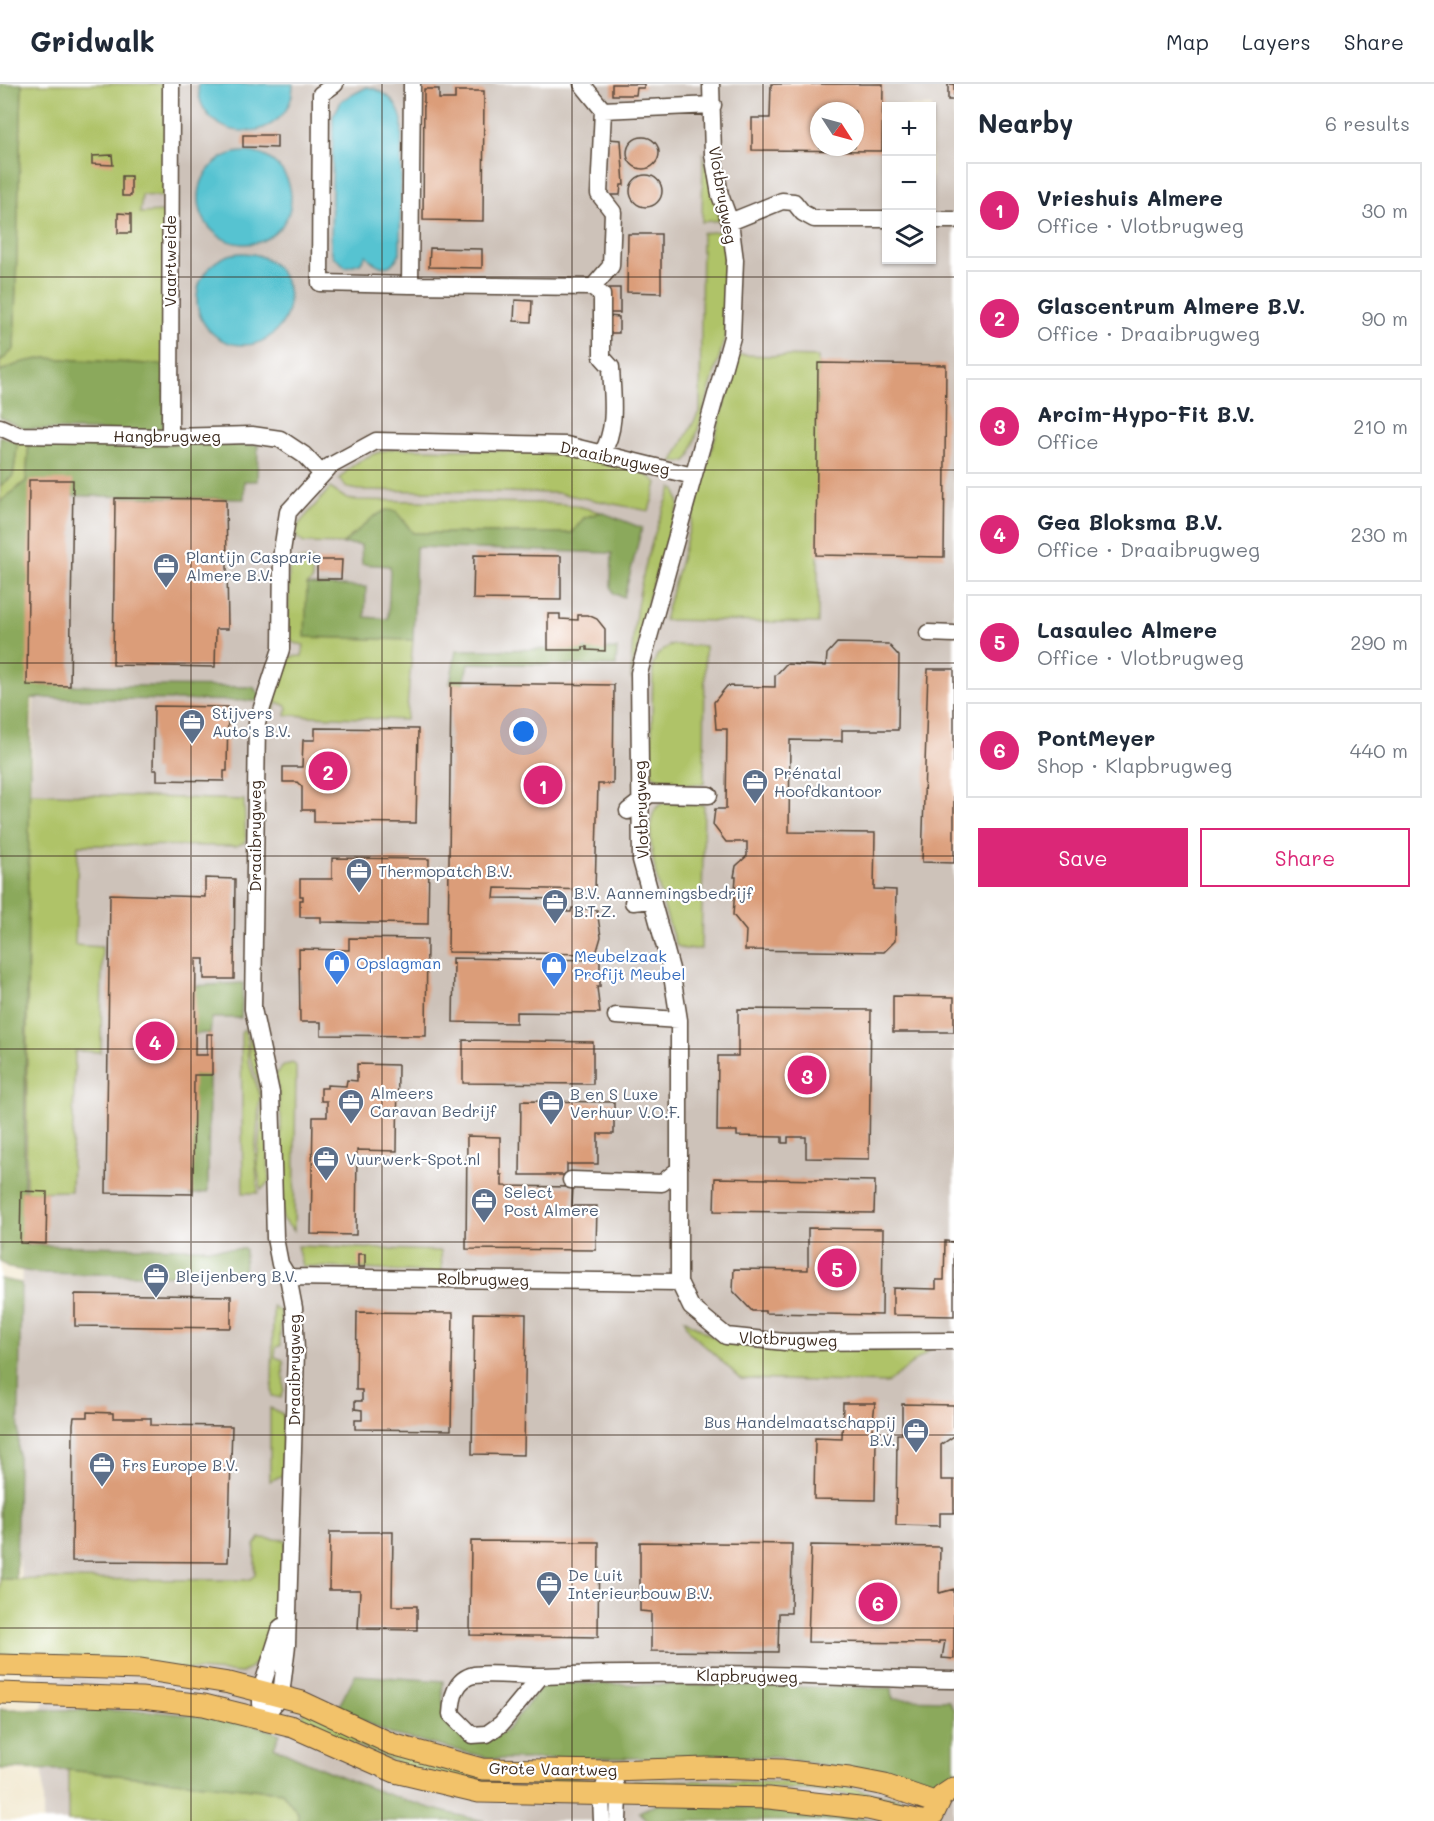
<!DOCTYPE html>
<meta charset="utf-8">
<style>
:root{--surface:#fff;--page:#f2f2f3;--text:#1f2937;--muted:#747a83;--line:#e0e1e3;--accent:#db2777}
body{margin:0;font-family:Mali,sans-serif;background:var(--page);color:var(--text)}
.controls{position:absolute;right:18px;top:18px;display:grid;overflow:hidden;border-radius:0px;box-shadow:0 2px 4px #0004}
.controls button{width:54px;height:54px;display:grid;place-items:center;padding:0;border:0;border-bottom:2px solid var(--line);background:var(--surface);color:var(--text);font:30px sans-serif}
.compass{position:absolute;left:810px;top:18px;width:54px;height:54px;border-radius:50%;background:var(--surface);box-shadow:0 2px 4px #0004;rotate:126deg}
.you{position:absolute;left:524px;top:648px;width:21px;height:21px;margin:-15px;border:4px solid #fff;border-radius:50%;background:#1a73e8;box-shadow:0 0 0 9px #1a73e833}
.badge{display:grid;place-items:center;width:39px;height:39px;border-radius:50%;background:var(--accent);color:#fff;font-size:20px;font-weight:700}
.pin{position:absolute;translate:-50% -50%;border:3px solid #fff;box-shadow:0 2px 6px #0006}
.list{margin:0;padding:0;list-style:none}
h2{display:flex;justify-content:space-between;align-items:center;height:78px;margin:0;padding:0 24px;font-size:26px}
h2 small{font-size:20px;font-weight:400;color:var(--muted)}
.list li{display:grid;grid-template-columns:39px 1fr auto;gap:18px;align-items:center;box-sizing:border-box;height:96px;margin:0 12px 12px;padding:0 12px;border:2px solid var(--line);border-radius:0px}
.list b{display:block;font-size:22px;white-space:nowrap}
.list p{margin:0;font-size:20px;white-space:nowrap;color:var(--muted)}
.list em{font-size:20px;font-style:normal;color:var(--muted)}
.actions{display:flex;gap:12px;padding:18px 24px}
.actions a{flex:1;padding:14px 0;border:2px solid var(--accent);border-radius:0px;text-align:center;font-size:21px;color:var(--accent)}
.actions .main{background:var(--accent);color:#fff}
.icon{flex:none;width:33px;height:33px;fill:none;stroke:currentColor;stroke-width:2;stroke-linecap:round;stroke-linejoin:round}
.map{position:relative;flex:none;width:954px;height:1737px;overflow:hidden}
header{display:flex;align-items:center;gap:36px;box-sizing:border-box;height:84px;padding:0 30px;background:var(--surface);border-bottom:2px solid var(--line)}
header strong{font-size:28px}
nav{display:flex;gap:33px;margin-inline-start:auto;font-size:21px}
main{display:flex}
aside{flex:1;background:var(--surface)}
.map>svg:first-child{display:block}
.industrial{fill:#cdc2b9;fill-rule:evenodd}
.green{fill:#afc368;stroke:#757643;stroke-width:1.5}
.forest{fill:#8ba95c;stroke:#636a3d;stroke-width:1.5}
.water{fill:#57c3d1;stroke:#497678;stroke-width:1.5}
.building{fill:#db9d79;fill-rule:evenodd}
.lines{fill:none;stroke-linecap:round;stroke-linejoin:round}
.minor-casing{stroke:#564638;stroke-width:19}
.major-casing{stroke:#564638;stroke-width:23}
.minor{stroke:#fff;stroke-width:16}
.major{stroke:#f2c26a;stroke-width:21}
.grid{fill:none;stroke:#3b2a1e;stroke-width:1.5;stroke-opacity:0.55}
.labels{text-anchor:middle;stroke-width:4.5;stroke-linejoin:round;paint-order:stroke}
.street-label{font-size:16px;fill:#3b2a1e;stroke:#fff}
.service-label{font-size:16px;fill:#4e5e75;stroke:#fff;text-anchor:start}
.shop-label{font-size:16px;fill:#366cbe;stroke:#fff;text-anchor:start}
</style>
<header>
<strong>Gridwalk</strong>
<nav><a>Map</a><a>Layers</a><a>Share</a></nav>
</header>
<main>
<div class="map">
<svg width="954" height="1737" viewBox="0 0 954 1737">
<rect width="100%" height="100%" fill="#fff"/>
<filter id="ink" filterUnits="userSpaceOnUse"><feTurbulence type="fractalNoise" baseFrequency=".0167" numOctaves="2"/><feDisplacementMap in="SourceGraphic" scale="12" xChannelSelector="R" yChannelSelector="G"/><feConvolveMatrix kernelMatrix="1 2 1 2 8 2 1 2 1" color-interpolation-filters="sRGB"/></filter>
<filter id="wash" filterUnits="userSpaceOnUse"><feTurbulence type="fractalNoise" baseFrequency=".008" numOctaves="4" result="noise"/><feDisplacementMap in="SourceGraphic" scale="24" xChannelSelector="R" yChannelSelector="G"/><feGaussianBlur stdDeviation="1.35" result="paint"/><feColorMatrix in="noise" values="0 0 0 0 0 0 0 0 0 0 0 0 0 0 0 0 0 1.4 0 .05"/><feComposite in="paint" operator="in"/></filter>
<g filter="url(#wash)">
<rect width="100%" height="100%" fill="#f0e5c9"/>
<path class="industrial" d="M53,0H954V1737H43V1608L17,1469L28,804ZM886,22H932V176H886ZM819,27H855V63H819Z"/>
<path class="green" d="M22,0H168L165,113L142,111L140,129L165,128V281L45,274L0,287V278L14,265Z
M703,68L722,136L702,138Z
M724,147L728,164L726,250L690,373L686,377L672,379L700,326L702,149Z
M738,271L818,273V539L664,536Z
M18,358H29L26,397L0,418V402L13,392Z
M398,364C450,367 502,365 554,368C574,369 647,384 657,399L649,427L558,409L358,406L348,404L339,395C355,376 375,367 398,364Z
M330,404L347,415L356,416L545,419L573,421L601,428L584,434L572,449H412L404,436L353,450L343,460L304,459L296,453L298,441Z
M672,404L676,406L679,421L649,512L631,596C631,531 646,464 672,404Z
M297,476H312V497L307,501L306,553L413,556L406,636L286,631L287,622L277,618L272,631L269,625L287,573L302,572L304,561L294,559L288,554L289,486Z
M670,561L705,562L704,700C683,700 666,705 651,689L653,581L657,571Z
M29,709L244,716L246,758L236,762L78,761L75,861L102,863L101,968L75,967L71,1107L26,1108Z
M674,719L704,721L701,865H684L676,861C667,836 638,744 657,723C661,718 668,719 674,719Z
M245,945L248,977L260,1011L255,1070L258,1109H243L241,949Z
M249,949L266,1000L269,1098L261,1106L257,1080L263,1012L249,970Z
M293,979L296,982L294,1147L282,1135L281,1035L276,989L285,981Z
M297,1162L441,1167L442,1189L302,1182Z
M273,1222L281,1228L280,1262L276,1263L275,1273L283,1276L284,1306L281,1314L272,1312Z
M684,1235L718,1256L754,1264L930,1266L887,1299L741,1295L690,1248Z
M270,1324L283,1330V1391L270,1397Z
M260,1454L286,1456C284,1495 281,1569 242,1589L0,1573V1495L249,1496L255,1491V1461Z
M305,1624L410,1669L589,1696L588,1704L472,1698L405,1682L300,1637Z
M68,1686L282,1708L298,1729V1737H68Z
M634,1696L826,1699L930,1721L927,1730L845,1710L779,1704L635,1705L632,1700Z"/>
<path class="forest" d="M0,0H22L14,265L0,278Z
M45,274L165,281L164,348L24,345L0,333V287L23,278Z
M0,352L18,358L13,392L0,402Z
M29,358L258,361L257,397H244V415L44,411L42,601L253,603L261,612L262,617L31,614L23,1145L26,1161L245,1165L244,1193L38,1189L9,1184L0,1177V418L26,397Z
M386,426L396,427L413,449H572L584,434L601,428L642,444L624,513L614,510L611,502L612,469L416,463L413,556L305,553L307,501L366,503L365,533L388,535L390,482L362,480L361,461L343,460L373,433Z
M617,565L616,582L468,579L464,600H450L456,566Z
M243,899L241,934H212L210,949L193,950V902Z
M209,990L208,1108L190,1111L191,991Z
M0,1195L21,1199L16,1495H0Z
M355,1591L443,1597C440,1642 451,1640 489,1655L506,1647L545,1599L892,1604L893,1615L948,1616L954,1626V1698L932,1709L828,1682L774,1673L494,1675L390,1650L338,1624Z
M0,1625L148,1627L245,1637L280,1650L274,1663C343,1695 411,1723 485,1737H298V1729L282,1708L68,1686L0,1685Z
M656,1720L785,1725L884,1737H649L639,1728Z"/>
<path class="water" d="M198,0H293C292,63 198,63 198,0Z
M367,3C385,6 397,18 402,36L400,168C392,188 379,186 366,171L360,179L346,183L333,172L331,164L333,32L342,16Z
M199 114a46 46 0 1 1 92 0a46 46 0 1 1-92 0Z
M197 215a46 46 0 1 1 92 0a46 46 0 1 1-92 0Z"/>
<g id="blocks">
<path class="building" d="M612,0H644V4H637L636,11H612Z
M771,0H883L882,67L752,66V34H770ZM819,27H855V63H819Z
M948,0H954V16H948Z
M424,5H439V15H455V7H484L483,137L423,136Z
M243,51H277V64L243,63Z
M627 69a16 16 0 1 1 32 0a16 16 0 1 1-32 0Z
M608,55L621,56L624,101H621L620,111H607Z
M112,71L113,81L92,80V72Z
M630 107a16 16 0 1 1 32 0a16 16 0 1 1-32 0Z
M122,92H131V112H122Z
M118,129L131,130V149H118Z
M628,150H661V209L627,208Z
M430,164L482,165V184L429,183Z
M609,204H620V229H608Z
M515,216L532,217L531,238L514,237Z
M608,232L619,233V249H608Z
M818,279L946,281L944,473L816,471Z
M29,396H73L70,602L27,601Z
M115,414L226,415L228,545H216L215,583L113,581Z
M474,471L561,472V516L473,515Z
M317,476H342L341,495H317Z
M548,530H560V535L578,536V531H588L597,535L605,545V567L587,566V563H583V566H548Z
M837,559L888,560L899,572L898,646H842V657L790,656L789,748L875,749L874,805L896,806L895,857L884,868L745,866L746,847L733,831L736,793H734L736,782L747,772V758H726L713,741L715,725H726L727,645H716L714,618L727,602L775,603V592L786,580L826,582L827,570Z
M928,585H954V779L922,778Z
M451,599L614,601L613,700H598L595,806L495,804L494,814L567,815V828H571L572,824L597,826L601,853L596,870L448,868Z
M154,622L228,623L227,687H224V697L157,696V686H153Z
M315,644L418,645L416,739L314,738V726H302V703L297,698H283V683H302L303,656H315Z
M332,774L429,775L428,840L321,838V833H300V816H303V812H300V795H332Z
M205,794L235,795L234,895H204V875H196L195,971H207V950H212V991H194L193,1110L106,1109L110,810L205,813Z
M349,854L427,855L426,952L321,951V938H300L299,865L349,866Z
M452,874L600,876V903H597L600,929L516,928V939L453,938L454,879L452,880Z
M893,912L954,913V948H893Z
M738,925L871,926L869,1075L806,1074V1053H788V1059H782V1053L737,1052V1047H717L718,972H738Z
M463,956L593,958V1000L463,999Z
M357,980L398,981L397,1067L357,1066L356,1151L311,1150L313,1033H327V1017H321V1004H327V1001L346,1002L347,996L357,997Z
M521,1017L614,1018V1050H598V1080H567V1091H520Z
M467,1052L500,1053V1091H502V1102L573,1103L572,1122H597L596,1166L466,1165Z
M715,1094L875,1097L874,1129L714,1127Z
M21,1107L47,1108L46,1160L20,1159Z
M808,1144L883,1145L882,1231L765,1229V1227H752L733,1207L734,1185L808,1186Z
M945,1157L954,1158V1232L893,1231V1204L936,1205V1196H944Z
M358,1170H365V1183H358Z
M75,1210L231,1212V1244L75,1242Z
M357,1228L453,1229L451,1346L355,1345V1336H362V1326L355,1325V1317H362V1306H356Z
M474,1229L526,1230L524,1371L472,1370Z
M843,1319H875L871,1355H876L875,1416L814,1415L815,1354L842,1355Z
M902,1320L954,1321V1352L941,1361V1396H954V1429H940V1442L896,1441L897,1350H902Z
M87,1328L113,1329V1334H151V1341L232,1342L228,1478L72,1477L73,1340L74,1333H87Z
M330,1448H393L392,1522H417V1546L358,1545L360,1506H329Z
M471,1457L599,1458L598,1553L470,1551Z
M640,1458L792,1460L791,1529H779L778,1568L651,1567V1528L640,1527Z
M811,1461L940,1463L939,1509L954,1505V1575L942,1574L945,1557H939V1559L808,1558Z"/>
</g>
</g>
<g filter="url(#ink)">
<use href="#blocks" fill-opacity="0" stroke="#564638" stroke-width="1.5"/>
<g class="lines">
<g class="minor-casing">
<path id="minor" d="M335,0L321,10L320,199L410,201
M412,0L410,201L593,203
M582,0L603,26L599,110L613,128L611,182L593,203L602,211V273L611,283C612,311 618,344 602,369
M711,0L713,70L720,111L730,138L735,176L732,253L639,589L641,776L671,885L679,936V1198L691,1223L726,1252L785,1258L954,1257
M603,26L713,21
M932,136H954
M730,138L782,117L794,118L803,129L814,135H886
M0,343L18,351L170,353L252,351L280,355L304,371L322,390
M170,353L171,0
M928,549L954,550
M628,727L650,710L709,711
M633,818L652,816
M616,932L679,936
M571,1096L662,1099L678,1086
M288,1193L679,1198
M540,1593L501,1640L487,1650L472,1651L451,1630C452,1614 455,1595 474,1591C496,1588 521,1593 543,1592C680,1586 817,1593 954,1596
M261,1620V1606L281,1543
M262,1636L281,1611L287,1561L296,1267L294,1224L288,1193L280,1180L275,1154L271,1009L253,925L257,639L281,565L282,467L288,428L330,382L376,357L566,361L693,392
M615,1700L619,1711L618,1737
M602,1737L601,1711L610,1687"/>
</g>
<g class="major-casing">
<path id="major" d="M0,1581L141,1585L229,1599L302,1618L392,1660L482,1685L610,1687L707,1684L781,1686L849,1694L885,1701L937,1719
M0,1609L141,1614L204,1621L293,1643L395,1688L479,1708L769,1714L868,1725L921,1737
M933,1731L942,1712L954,1704"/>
</g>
<use href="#minor" class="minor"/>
<use href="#major" class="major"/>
</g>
</g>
<path class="grid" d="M191,0V1737M382,0V1737M572,0V1737M763,0V1737M0,193H954M0,386H954M0,579H954M0,772H954M0,965H954M0,1158H954M0,1351H954M0,1544H954"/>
<defs>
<g id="office-pin" transform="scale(1.35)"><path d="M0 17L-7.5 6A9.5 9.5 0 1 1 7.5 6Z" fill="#5c6f8a" stroke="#fff"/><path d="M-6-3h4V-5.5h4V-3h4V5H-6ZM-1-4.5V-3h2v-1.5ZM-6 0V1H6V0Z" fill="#fff"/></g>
<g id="shop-pin" transform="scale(1.35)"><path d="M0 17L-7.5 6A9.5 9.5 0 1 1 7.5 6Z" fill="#3f7fe0" stroke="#fff"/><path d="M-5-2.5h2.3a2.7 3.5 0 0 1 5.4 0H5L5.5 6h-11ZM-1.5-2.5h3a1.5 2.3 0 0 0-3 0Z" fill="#fff"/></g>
</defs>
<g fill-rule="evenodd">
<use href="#office-pin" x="166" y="482"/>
<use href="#office-pin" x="192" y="638"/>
<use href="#office-pin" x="755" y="698"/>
<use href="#office-pin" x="359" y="787"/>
<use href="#office-pin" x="555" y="818"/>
<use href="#shop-pin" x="337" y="879"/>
<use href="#shop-pin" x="554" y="881"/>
<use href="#office-pin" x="351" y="1018"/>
<use href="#office-pin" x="551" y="1019"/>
<use href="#office-pin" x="326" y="1075"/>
<use href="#office-pin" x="484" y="1117"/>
<use href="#office-pin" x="156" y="1192"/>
<use href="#office-pin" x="916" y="1347"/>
<use href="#office-pin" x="102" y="1381"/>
<use href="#office-pin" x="549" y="1500"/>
</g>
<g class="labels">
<g class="street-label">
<text transform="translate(723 111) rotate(80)" y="6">Vlotbrugweg</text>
<text transform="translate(170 177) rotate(-90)" y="6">Vaartweide</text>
<text x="167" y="358">Hangbrugweg</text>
<text transform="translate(615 374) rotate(12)" y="6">Draaibrugweg</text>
<text transform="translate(641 726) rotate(-92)" y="6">Vlotbrugweg</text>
<text transform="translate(255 752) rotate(-90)" y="6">Draaibrugweg</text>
<text transform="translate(483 1195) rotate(1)" y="6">Rolbrugweg</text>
<text transform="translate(788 1255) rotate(2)" y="6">Vlotbrugweg</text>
<text transform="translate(294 1286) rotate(-90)" y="6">Draaibrugweg</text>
<text transform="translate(747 1592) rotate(1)" y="6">Klapbrugweg</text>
<text transform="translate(553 1685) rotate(1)" y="6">Grote Vaartweg</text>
</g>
<g class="service-label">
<text x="186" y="479">Plantijn Casparie<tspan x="186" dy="18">Almere B.V.</tspan></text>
<text x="212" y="635">Stijvers<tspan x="212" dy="18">Auto's B.V.</tspan></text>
<text x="774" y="695">Prénatal<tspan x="774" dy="18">Hoofdkantoor</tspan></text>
<text x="378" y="793">Thermopatch B.V.</text>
<text x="574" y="815">B.V. Aannemingsbedrijf<tspan x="574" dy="18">B.T.Z.</tspan></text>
<text x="370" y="1015">Almeers<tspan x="370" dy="18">Caravan Bedrijf</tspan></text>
<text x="570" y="1016">B en S Luxe<tspan x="570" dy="18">Verhuur V.O.F.</tspan></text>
<text x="346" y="1081">Vuurwerk-Spot.nl</text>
<text x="504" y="1114">Select<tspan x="504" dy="18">Post Almere</tspan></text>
<text x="176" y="1198">Bleijenberg B.V.</text>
<text x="896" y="1344" text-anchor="end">Bus Handelmaatschappij<tspan x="896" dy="18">B.V.</tspan></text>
<text x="122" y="1387">Frs Europe B.V.</text>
<text x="568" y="1497">De Luit<tspan x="568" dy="18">Interieurbouw B.V.</tspan></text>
</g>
<g class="shop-label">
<text x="574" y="878">Meubelzaak<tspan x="574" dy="18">Profijt Meubel</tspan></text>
<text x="356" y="885">Opslagman</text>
</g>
</g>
</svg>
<div class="controls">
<button>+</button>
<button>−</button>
<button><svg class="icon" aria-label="layers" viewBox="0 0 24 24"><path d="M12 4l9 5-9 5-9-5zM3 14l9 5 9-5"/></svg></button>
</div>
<svg class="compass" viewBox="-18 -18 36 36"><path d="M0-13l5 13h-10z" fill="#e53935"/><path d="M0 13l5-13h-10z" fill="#747a83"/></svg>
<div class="you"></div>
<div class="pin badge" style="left:543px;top:701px">1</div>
<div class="pin badge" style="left:328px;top:687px">2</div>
<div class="pin badge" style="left:807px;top:991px">3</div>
<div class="pin badge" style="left:155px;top:957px">4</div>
<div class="pin badge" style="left:837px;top:1184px">5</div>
<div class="pin badge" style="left:878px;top:1518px">6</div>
</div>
<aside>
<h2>Nearby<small>6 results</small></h2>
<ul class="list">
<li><span class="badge">1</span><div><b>Vrieshuis Almere</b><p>Office · Vlotbrugweg</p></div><em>30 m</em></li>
<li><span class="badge">2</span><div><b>Glascentrum Almere B.V.</b><p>Office · Draaibrugweg</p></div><em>90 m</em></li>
<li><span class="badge">3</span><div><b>Arcim-Hypo-Fit B.V.</b><p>Office</p></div><em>210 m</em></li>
<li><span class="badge">4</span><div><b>Gea Bloksma B.V.</b><p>Office · Draaibrugweg</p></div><em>230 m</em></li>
<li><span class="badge">5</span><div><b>Lasaulec Almere</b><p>Office · Vlotbrugweg</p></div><em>290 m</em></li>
<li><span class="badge">6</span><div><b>PontMeyer</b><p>Shop · Klapbrugweg</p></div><em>440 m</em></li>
</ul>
<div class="actions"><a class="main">Save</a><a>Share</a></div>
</aside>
</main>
